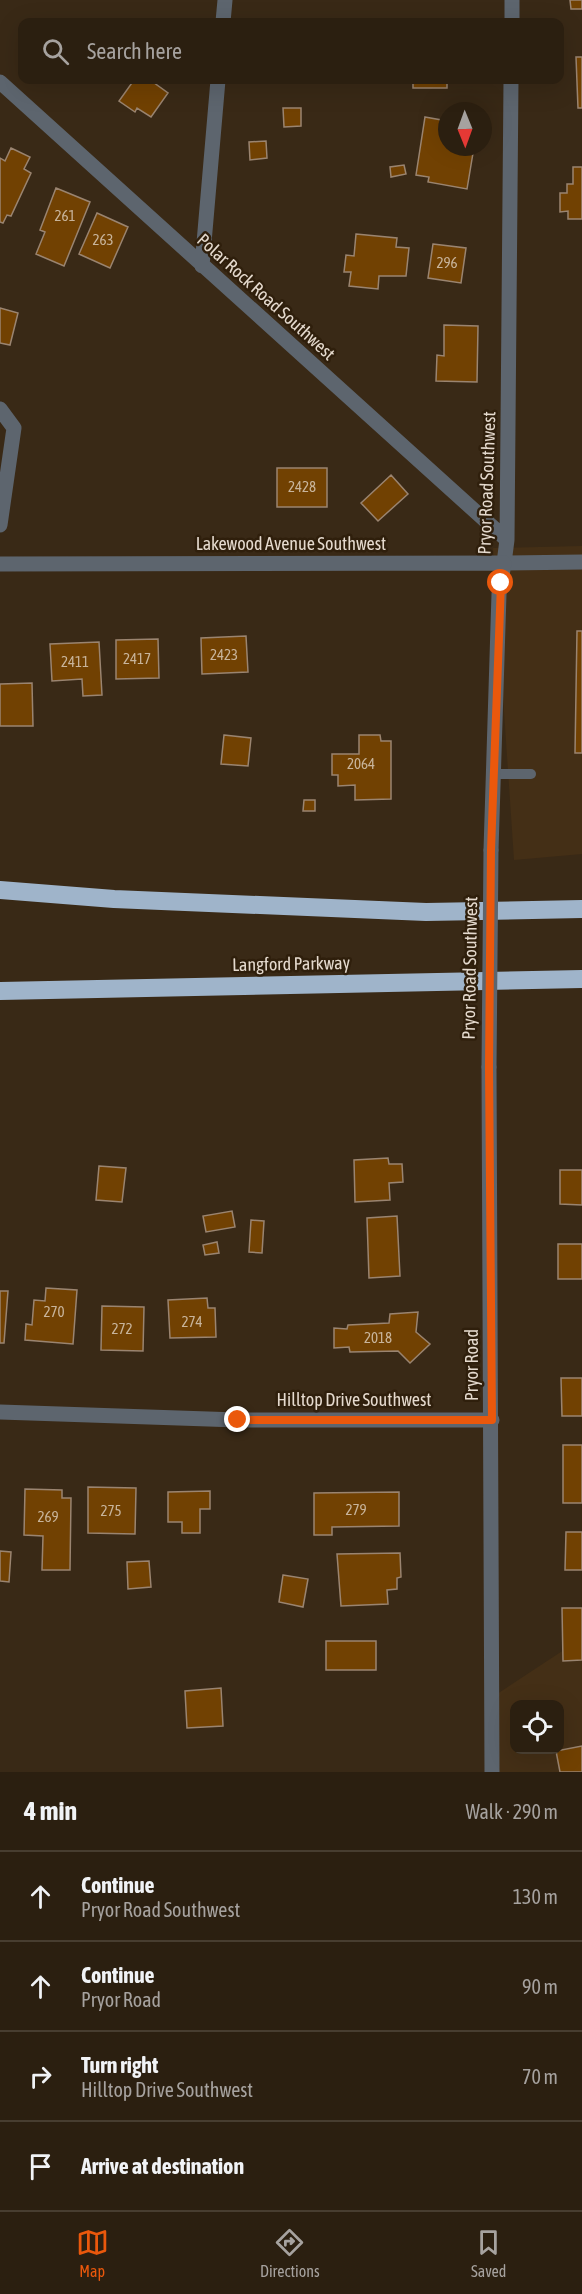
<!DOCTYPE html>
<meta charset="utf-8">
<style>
:root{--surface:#2b1f10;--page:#332719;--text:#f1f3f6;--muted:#a6a29f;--line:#473d30;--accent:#ea580c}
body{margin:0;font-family:"Asap Condensed",sans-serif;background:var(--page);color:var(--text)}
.controls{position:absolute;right:18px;bottom:18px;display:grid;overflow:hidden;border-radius:12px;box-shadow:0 6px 24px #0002}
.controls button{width:54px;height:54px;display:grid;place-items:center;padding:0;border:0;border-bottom:2px solid var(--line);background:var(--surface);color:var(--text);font:30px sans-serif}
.compass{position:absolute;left:438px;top:102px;width:54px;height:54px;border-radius:50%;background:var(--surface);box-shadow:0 6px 24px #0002;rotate:179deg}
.stop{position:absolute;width:18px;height:18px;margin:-14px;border:4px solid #ea580c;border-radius:50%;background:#fff}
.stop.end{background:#ea580c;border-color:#fff;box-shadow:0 2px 6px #0008}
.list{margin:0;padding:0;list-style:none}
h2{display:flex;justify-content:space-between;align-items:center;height:78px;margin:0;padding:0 24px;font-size:26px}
h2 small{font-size:20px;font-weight:400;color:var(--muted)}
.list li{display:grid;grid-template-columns:39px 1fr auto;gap:18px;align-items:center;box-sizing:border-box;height:90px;padding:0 24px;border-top:2px solid var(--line)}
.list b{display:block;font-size:22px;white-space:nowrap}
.list p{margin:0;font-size:20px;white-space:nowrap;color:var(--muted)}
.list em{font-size:20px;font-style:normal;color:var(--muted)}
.icon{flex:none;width:33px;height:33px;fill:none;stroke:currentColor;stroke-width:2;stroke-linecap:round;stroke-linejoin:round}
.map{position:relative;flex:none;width:582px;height:1772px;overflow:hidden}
.search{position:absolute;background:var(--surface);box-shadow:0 6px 24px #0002;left:18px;right:18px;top:18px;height:66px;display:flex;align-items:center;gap:15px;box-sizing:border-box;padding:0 21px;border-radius:12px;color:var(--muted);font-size:22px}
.sheet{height:438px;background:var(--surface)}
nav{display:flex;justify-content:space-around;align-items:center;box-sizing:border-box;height:84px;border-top:2px solid var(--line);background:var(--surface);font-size:16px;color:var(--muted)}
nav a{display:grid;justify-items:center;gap:3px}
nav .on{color:var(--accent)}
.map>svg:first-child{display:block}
.built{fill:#442f16;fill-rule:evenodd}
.building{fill:#714102;stroke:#9a8470;stroke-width:1.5}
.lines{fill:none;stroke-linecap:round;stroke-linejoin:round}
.service{stroke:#5d656e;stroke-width:10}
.minor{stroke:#5d656e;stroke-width:15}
.tertiary{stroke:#5d656e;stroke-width:15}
.motorway{stroke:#9fb4ca;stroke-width:18}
.tertiary-bridge{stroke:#5d656e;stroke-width:15}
.route{stroke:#ea580c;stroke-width:8}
.labels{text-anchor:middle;stroke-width:5;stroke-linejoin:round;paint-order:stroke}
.number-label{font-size:15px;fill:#c8b49b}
.street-label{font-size:18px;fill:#e5dace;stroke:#2f1f0c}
</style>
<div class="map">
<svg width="582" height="1772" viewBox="0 0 582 1772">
<rect width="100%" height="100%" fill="#392916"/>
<path class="built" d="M582,546V854L514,860L493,548Z
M582,1638V1772H491V1698ZM514,1704H560V1750H514Z"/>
<path class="building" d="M570,0H582V9H571Z
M576,57H582V108H578Z
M134,80H150L168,93L151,117L137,108L135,112L119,101Z
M413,80H447V88H413Z
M283,108H301V126L284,127Z
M425,117L447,121V147H474L467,189L428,182L429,177L416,175Z
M266,141L267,158L250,160L249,142Z
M11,148L30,157L24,169L31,173L11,216L7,215L3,223L0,222V158L5,161Z
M404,165L406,174L391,177L390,167Z
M573,167H582V219H568V211L560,212V193H567V184H573Z
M56,188L90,202L64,266L36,254L45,232L40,230Z
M97,213L128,227L110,268L79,254Z
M356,234L397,238L396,247L409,248L406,276H379L378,289L349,286L351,272H344L346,255L354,256Z
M433,244L466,248L461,283L428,278Z
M0,308L18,313L10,345L0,343Z
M444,325L478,326L477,382L436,381L437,355L444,356Z
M277,468H327V507H277Z
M391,475L408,494L378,521L361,503Z
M577,631H582V753H575Z
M246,636L248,672L202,674L201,638Z
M158,639L159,678L116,679V640Z
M99,642L102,695L83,696L82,679L52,681L50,644Z
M32,683L33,726H0V684Z
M224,735L251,738L248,766L221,764Z
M359,735H380L381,741H391V799L355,800V785L338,786V775H332V754H359Z
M304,800H315V811H303Z
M388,1158L389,1164H402L403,1182L389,1183L390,1200L355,1202L354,1160Z
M99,1166L126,1168L122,1202L96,1200Z
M560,1170H582V1205L560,1204Z
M232,1211L235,1227L206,1232L203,1216Z
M397,1216L400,1276L369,1278L367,1218Z
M251,1220L264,1221L262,1253L249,1252Z
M217,1242L219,1253L205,1255L203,1245Z
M558,1244H582V1279H558Z
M46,1288L77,1290L73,1344L25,1340L26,1324L32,1325L34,1300L45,1301Z
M0,1291H8L4,1343H0Z
M207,1298L208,1308H215L216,1337L170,1338L168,1300Z
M102,1306L144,1307L143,1351L101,1350Z
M418,1312L416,1332L430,1344L410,1363L398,1351L350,1352L349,1347L334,1348V1328L347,1329L348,1325L389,1323L390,1314Z
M561,1378H582V1416H562Z
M563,1445H582V1503H563Z
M88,1487L136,1488L135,1534L88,1533Z
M25,1489L62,1490V1498H71L70,1570H42L43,1536L24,1535Z
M210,1491V1509H200V1533H182V1522H168V1492Z
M399,1492V1526L332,1527V1535H314V1493Z
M566,1532H582V1570H565Z
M0,1551L11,1552L9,1582L0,1581Z
M400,1553L401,1577L397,1578V1589L387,1590L388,1604L341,1606L337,1554Z
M149,1561L151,1587L128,1589L127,1562Z
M283,1575L308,1579L303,1607L279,1602Z
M562,1608H582V1660L563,1661Z
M326,1641H376V1670H326Z
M221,1688L223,1726L187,1728L185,1691Z
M582,1746V1772H560L556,1751Z"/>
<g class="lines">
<path class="service" d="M494,774H531"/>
<path class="minor" d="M223,22L225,0
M512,22V0
M511,80L507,540L504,563L582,562
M0,82L507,540
M202,266L218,80
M0,409L14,428L0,525
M0,1412L238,1420H492"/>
<path class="tertiary" d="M0,564L504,563L499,594L491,850
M489,1067L492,1772"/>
<path class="motorway" d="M0,890L114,899L426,912L582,909
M0,991L582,979"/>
<path class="tertiary-bridge" d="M489,1067L491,850"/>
</g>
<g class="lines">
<path class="route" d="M238,1420H492L489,1067L491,850L501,583"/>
</g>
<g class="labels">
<g class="number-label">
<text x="65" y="221">261</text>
<text x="103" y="245">263</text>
<text x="447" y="268">296</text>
<text x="302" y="492">2428</text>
<text x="224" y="660">2423</text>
<text x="137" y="664">2417</text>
<text x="75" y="667">2411</text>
<text x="361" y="769">2064</text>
<text x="54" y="1317">270</text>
<text x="192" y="1327">274</text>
<text x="122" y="1334">272</text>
<text x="378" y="1343">2018</text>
<text x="356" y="1515">279</text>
<text x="111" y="1516">275</text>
<text x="48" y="1522">269</text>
</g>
<g class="street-label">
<text transform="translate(266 297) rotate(42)" y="6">Polar Rock Road Southwest</text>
<text transform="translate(487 483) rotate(-88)" y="6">Pryor Road Southwest</text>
<text x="291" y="550">Lakewood Avenue Southwest</text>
<text transform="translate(291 964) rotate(-1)" y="6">Langford Parkway</text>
<text transform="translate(470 968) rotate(-89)" y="6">Pryor Road Southwest</text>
<text transform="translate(472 1365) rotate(-90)" y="6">Pryor Road</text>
<text x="354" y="1406">Hilltop Drive Southwest</text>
</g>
</g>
</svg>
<div class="controls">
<button><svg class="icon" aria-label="locate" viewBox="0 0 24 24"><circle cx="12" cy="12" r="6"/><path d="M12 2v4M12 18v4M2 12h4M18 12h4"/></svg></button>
</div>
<svg class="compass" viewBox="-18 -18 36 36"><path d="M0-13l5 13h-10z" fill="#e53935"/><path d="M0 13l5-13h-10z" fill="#a6a29f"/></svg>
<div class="stop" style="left:501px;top:583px"></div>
<div class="stop end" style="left:238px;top:1420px"></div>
<div class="search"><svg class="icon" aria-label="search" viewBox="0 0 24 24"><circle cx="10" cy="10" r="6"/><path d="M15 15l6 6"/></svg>Search here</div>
</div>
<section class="sheet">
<h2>4 min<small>Walk · 290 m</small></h2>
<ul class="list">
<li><svg class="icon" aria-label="ahead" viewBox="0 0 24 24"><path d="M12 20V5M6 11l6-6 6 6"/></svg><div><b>Continue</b><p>Pryor Road Southwest</p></div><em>130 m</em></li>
<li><svg class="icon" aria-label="ahead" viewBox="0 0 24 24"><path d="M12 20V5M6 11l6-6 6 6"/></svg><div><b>Continue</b><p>Pryor Road</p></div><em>90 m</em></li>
<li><svg class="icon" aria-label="right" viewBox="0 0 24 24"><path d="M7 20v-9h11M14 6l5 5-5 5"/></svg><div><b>Turn right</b><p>Hilltop Drive Southwest</p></div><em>70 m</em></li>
<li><svg class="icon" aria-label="arrive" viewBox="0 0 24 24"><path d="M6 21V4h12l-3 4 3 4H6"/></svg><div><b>Arrive at destination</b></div></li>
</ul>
</section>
<nav>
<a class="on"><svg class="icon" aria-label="map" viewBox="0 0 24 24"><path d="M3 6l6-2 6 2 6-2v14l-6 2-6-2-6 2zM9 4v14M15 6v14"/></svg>Map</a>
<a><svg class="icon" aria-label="directions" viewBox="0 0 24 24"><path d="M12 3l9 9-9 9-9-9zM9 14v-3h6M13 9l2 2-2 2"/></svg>Directions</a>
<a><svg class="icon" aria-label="saved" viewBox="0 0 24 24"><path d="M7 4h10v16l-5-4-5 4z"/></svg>Saved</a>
</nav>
